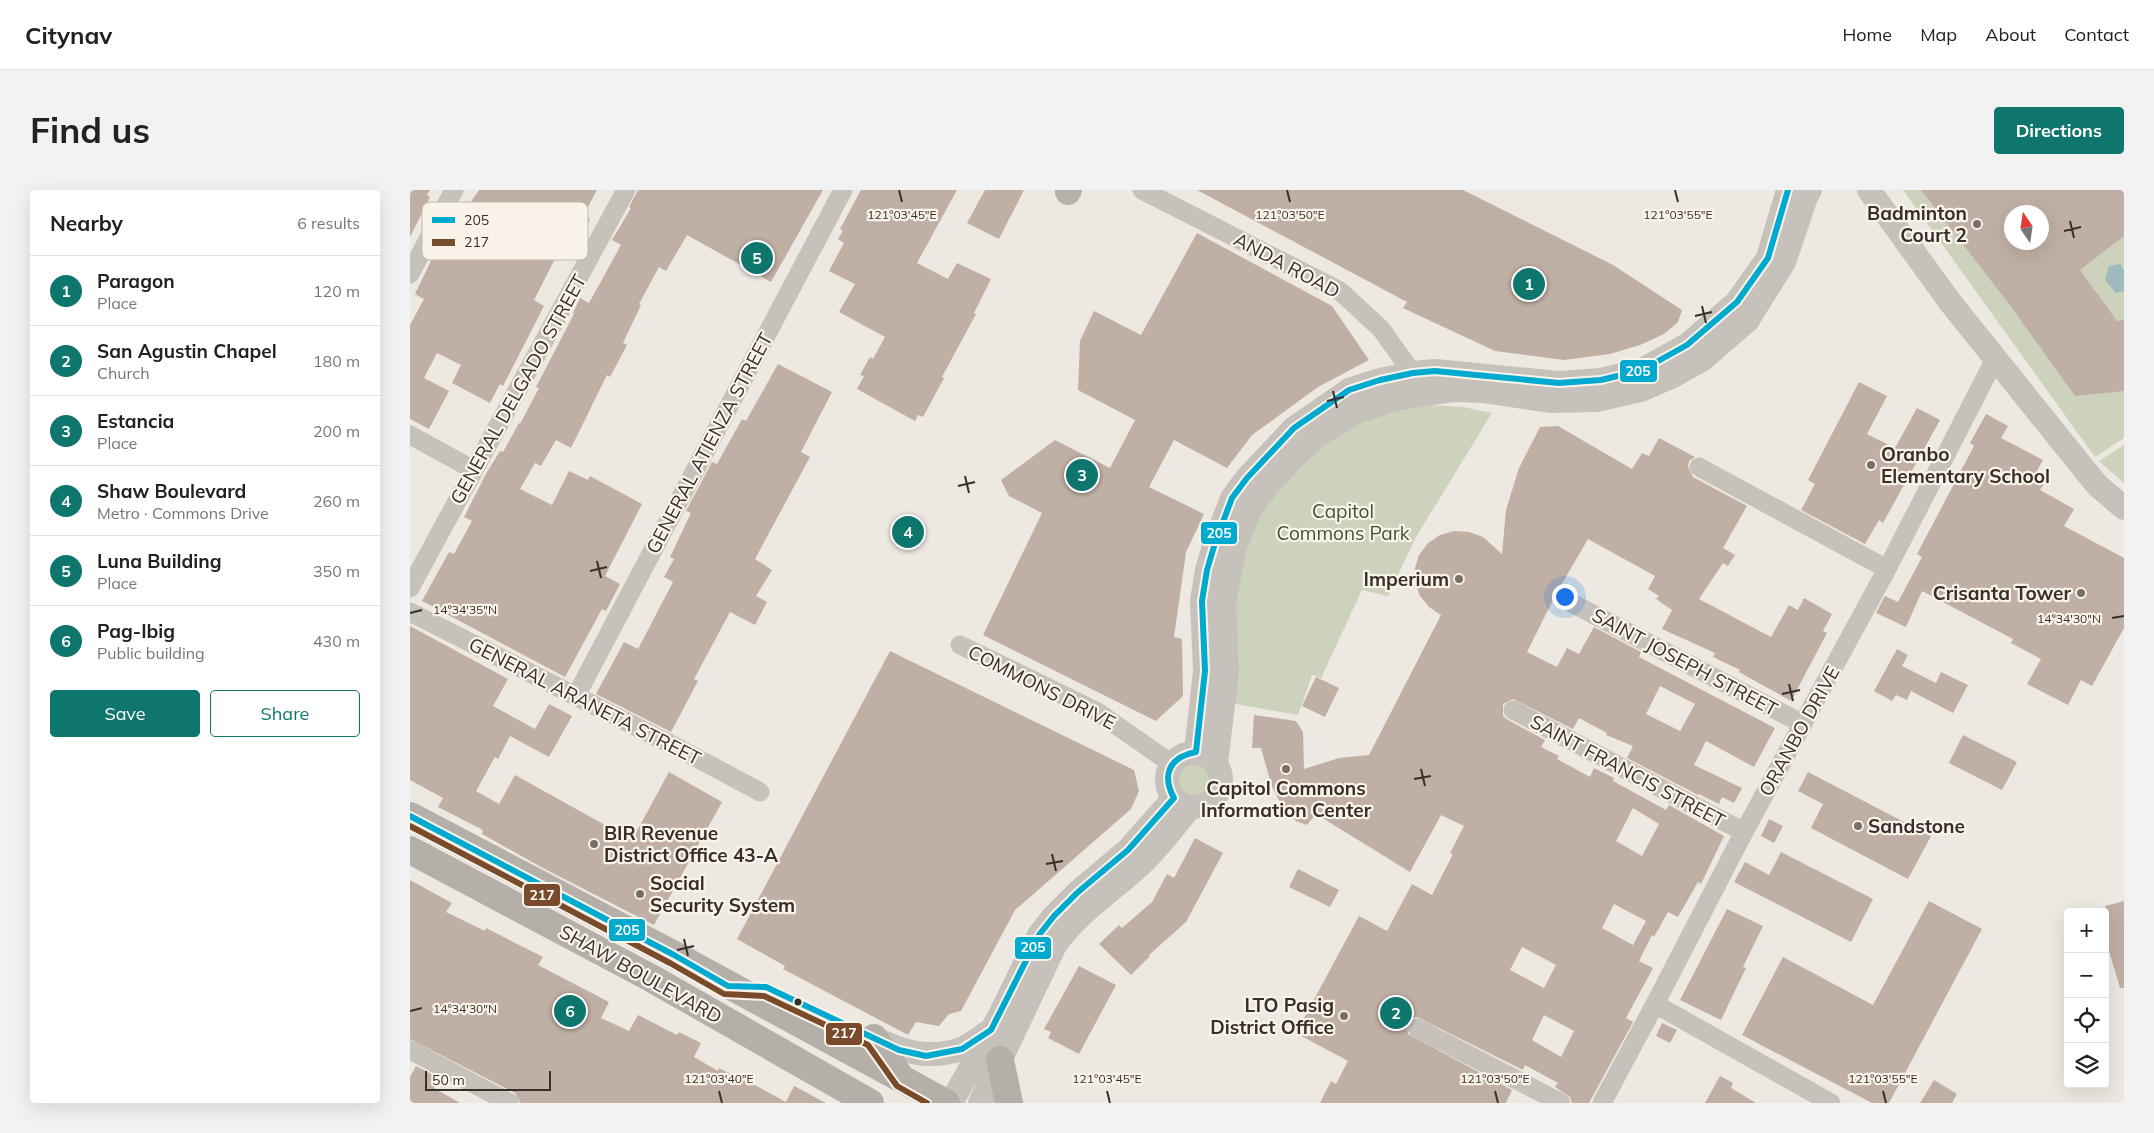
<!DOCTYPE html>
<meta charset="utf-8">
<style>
:root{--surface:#fff;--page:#f2f2f2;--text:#222;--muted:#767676;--line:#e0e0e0;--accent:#0f766e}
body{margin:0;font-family:Mulish,sans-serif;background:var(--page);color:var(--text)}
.controls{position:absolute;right:15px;bottom:15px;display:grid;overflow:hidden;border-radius:5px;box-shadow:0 5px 20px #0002}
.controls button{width:45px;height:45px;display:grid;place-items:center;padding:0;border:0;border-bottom:1px solid var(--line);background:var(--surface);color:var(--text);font:25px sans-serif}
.compass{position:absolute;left:1594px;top:15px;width:45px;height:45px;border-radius:50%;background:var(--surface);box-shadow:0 5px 20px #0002;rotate:347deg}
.scale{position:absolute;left:15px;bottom:12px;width:126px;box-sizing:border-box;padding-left:5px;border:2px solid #372f29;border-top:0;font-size:14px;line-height:18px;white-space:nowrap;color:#372f29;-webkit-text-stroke:4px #f9f3ea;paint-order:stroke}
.you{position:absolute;left:1154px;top:406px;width:18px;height:18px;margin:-12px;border:4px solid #fff;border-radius:50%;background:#1a73e8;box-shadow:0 0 0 8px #1a73e833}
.badge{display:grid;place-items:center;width:32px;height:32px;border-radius:50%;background:var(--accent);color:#fff;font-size:16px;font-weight:700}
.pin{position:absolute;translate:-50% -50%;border:2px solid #fff;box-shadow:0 1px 5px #0006}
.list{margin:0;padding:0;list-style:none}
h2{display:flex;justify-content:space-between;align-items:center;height:65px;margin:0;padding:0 20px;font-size:21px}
h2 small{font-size:16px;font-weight:400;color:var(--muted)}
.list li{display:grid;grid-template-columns:32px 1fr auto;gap:15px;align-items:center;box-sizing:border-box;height:70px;padding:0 20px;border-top:1px solid var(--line)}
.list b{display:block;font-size:19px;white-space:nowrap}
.list p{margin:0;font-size:16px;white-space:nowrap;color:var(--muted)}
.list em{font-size:16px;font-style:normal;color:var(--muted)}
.actions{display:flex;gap:10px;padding:15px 20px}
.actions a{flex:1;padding:11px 0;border:1px solid var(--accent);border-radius:5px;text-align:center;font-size:18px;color:var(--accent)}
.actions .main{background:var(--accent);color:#fff}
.icon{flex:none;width:28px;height:28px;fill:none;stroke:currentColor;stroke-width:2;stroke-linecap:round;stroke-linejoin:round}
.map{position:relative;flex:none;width:1714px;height:913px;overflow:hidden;border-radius:5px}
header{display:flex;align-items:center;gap:30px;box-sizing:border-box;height:70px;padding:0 25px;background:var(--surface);border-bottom:1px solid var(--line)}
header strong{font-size:24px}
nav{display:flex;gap:28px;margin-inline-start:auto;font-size:18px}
.intro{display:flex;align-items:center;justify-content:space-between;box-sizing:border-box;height:120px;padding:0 30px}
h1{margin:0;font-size:35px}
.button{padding:12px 22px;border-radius:5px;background:var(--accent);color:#fff;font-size:18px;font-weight:700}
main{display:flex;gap:30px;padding:0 30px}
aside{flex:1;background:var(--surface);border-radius:5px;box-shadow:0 5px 20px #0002}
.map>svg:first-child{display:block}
.green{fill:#cdd2bd;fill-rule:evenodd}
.water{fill:#9fbbbe}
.building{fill:#c0afa4;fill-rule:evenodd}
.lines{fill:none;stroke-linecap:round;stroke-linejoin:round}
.minor{stroke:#c6c1ba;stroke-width:19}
.tertiary{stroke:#c6c1ba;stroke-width:24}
.secondary{stroke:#b7b1ab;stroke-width:26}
.primary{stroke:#b5afaa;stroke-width:28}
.bus-1-casing{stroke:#f9f3ea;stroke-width:10}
.bus-2-casing{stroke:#f9f3ea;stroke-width:10}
.bus-1{stroke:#00a9ce;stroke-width:6}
.bus-2{stroke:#7a4b2a;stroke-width:6}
.ticks{fill:none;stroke:#372f29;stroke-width:2}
.poi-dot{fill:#77706a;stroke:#f9f3ea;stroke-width:2}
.bus-dot{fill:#372f29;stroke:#f9f3ea;stroke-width:2}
.labels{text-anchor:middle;stroke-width:4.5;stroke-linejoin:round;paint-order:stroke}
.poi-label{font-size:19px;font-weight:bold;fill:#372f29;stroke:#f9f3ea;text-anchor:end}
.street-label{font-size:19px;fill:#372f29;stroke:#f9f3ea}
.park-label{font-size:19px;fill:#43542d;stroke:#f9f3ea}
.key{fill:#f9f3ea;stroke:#bfb8b0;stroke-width:1}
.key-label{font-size:14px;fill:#372f29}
.ticks-label{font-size:12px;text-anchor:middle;fill:#372f29;stroke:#f9f3ea;stroke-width:4.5;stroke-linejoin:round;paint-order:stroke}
.line-badge{stroke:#f9f3ea;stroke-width:2}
.badge-label{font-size:14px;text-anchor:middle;font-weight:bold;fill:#fff}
</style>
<header>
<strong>Citynav</strong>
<nav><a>Home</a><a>Map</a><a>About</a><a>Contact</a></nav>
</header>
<div class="intro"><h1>Find us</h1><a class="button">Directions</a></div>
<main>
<aside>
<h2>Nearby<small>6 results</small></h2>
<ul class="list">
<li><span class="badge">1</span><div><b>Paragon</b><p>Place</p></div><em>120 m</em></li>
<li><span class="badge">2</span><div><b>San Agustin Chapel</b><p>Church</p></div><em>180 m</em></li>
<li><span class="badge">3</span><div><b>Estancia</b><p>Place</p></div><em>200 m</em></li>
<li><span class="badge">4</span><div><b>Shaw Boulevard</b><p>Metro · Commons Drive</p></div><em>260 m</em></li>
<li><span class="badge">5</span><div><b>Luna Building</b><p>Place</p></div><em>350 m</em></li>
<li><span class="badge">6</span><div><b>Pag-Ibig</b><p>Public building</p></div><em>430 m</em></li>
</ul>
<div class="actions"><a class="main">Save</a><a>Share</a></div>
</aside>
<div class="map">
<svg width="1714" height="913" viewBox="0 0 1714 913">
<rect width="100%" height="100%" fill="#ede9e2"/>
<path class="green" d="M1493,0H1714V248L1685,267ZM1602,22H1632V52H1602Z
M1019,215L1053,217L1082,223L1006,347L978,406L952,400L911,488L902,485L888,525L825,514L823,407L834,355L862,302L904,260L949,232L989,219Z
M1714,255V293L1689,271Z
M767 591a18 18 0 1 1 36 0a18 18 0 1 1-36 0Z"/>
<path class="water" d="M1710,74L1714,80V101L1706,103L1695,90L1699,76Z"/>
<path class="building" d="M0,0H20L17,5L20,7L0,47Z
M69,0H187L173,26L180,29L172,45L168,43L153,69L147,65L124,110L134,116L93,196L90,194L80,213L42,193L51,175L27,163L14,188L39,201L19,239L0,229V135L14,109L5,104L40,31L46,34ZM110,23L135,37L119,66L95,54Z
M228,0H413L361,92L277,45L256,81L249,77L229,114L231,115L213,153L217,155L200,187L197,185L161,258L146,250L131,276L125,273L110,299L142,315L159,281L178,290L180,286L232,314L195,386L210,394L196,421L192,419L155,487L12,411L39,362L44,364L62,331L54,327L77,282L90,261L93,262L109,233L110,234L129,198L126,197L164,124L163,123L170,108L179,113L211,55L202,50L221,18L219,17Z
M451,0H547L507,73L538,89L547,73L581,89L564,123L566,124L532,187L534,188L513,227L508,225L505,231L447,199L454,186L450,185L460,167L463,169L475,147L429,122L445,94L419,81L434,53L428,49L433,41L430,39Z
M575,0H614L589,49L557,33Z
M787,0H1053L1203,75L1272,120L1268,132L1254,144L1230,155L1200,164L1154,170L1085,161L993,118L997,112Z
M1511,0H1714V46L1670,80L1707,131L1714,130V201L1665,206L1599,114ZM1602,22H1632V52H1602Z
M787,43L922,116L959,170L908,197L842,245L817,278L764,250L739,297L794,324L776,362L764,447L772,449L773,506L746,531L573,445L632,323L599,306L591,290L645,250L700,278L725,230L668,200L670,151L684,121L731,145Z
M368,174L422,202L391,262L400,267L345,369L362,380L346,406L357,412L345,435L320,422L284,489L288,491L261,542L186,504L214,452L228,459L263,392L254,387L264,369L260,367L281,323L276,321L302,272L307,274L332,229L336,231Z
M1449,192L1477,206L1457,244L1485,258L1507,218L1530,230L1473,333L1469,330L1455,354L1391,320L1405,294L1398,290Z
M1576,224L1598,236L1591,248L1633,270L1623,288L1634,294L1630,300L1664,319L1654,336L1714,368V438L1682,496L1671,490L1658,515L1617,494L1631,469L1601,453L1603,449L1512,401L1496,437L1466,423L1475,406L1488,412L1512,367L1507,364L1564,256L1560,253Z
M1148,236L1222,279L1232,263L1239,266L1249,248L1285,267L1279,271L1278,277L1283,287L1337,316L1313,358L1325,365L1318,376L1313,373L1289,409L1361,447L1379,415L1388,420L1394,408L1422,424L1413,441L1417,443L1381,511L1329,482L1330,480L1303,467L1305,463L1252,439L1262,420L1246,409L1249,406L1238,399L1245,386L1178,349L1146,404L1117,462L1147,477L1157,458L1169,464L1184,437L1231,462L1229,467L1365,538L1344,577L1296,551L1284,575L1332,598L1324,613L1312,607L1309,614L1289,604L1288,605L1217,568L1223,556L1196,545L1197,543L1169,528L1163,539L1103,509L1093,514V526L1098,530L1135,550L1131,557L1149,566L1147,569L1180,587L1184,578L1204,588L1203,591L1256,620L1259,615L1314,646L1291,694L1288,692L1268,727L1258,722L1244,747L1242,745L1229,771L1243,778L1216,828L1223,832L1179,913H1162L1160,907L1145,897L1148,893L1115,875L1113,880L1007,827L1001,828L997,833L998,844L1102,900L1096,913H910L921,891L926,894L938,871L886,843L949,726L977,741L1002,694L1022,705L1043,664L1040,663L1054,636L1031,625L1000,682L906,624L897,635L886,631L872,616L862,597L851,558H842L844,525L886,531L893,542L894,579L929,568L959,565L1031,425L1019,417L1010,406L1005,393V378L1009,365L1018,353L1030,345L1044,341L1059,342L1073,347L1092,364L1096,320L1109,278L1130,237ZM1250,496L1285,514L1270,541L1236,524ZM1223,618L1249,634L1232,666L1206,651ZM1204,714L1236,731L1223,755L1192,738ZM1112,757L1146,775L1134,798L1100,780ZM1134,825L1164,841L1151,867L1122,850Z
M0,436L98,489L83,516L125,539L139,514L162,526L139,567L100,546L88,569L85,567L66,601L89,614L105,585L222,650L259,582L312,612L244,735L129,676L72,644L73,640L28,617L33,608L0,590Z
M1487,459L1498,465L1492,476L1526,493L1531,482L1558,495L1543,523L1501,501L1497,510L1486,505L1482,511L1464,501Z
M480,461L724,580L729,601L721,619L605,720L551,821L539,824L529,836L506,832L498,845L373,779L375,776L327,749Z
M906,487L929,498L915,527L892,516Z
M1553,545L1607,572L1592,600L1539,573Z
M1398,582L1521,646L1498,689L1401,638L1413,614L1388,601Z
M1359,629L1373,636L1364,653L1351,646Z
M785,648L813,663L776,732L739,765L740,766L721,785L689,754L709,735L712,738L742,712L757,684L764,688Z
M1371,662L1463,709L1441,752L1324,692L1335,672L1359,685Z
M888,679L929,700L920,717L879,697Z
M0,690L42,713L36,722L75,741L76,738L133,767L128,775L199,812L191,828L219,841L228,825L267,845L269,842L291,853L284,867L308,881L309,878L332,890V888L376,912L384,896L416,913H111L105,903L0,849Z
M1519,711L1572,739L1479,913H1462L1332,845L1373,767L1463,815Z
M1714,711V798H1710L1695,747V716Z
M1317,719L1353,736L1333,777L1336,778L1311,830L1270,810Z
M669,776L706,795L669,864L638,848L641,842L634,839Z
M1252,833L1267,840L1260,853L1246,846Z
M6,876L29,888L24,898L50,913H0V887Z
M1310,886L1323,893L1321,898L1346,913H1295Z
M1524,890L1547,904L1542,913H1510Z"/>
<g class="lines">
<path class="minor" d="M732,0L930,101L971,139L1009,192
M0,84L44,0
M0,245L64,280
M1289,277L1477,379
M0,398L216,0
M1156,410L1393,534
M0,422L270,559L350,602
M550,455L686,521L762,574
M166,506L433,0
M1103,520L1334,642
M1245,814L1421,913
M1007,838L1151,913
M0,860L100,913
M1192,913L1245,814L1334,642L1477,379L1585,169"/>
<path class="tertiary" d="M1459,0L1540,112L1633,228L1687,295L1714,318
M786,562L795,481L792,411L797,380L805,353L822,308L837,288L884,238L939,200L970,190L1003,183L1025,181L1149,193L1191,190L1232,180L1277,155L1327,112L1358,68L1378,0
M757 590a27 27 0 1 1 54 0a27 27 0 1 1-54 0Z
M806,573L817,481L814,414L824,359L841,318L856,298L882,269L908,245L947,222L985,209L1043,200L1073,201L1140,211L1186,210L1231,200L1263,186L1293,169L1337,131L1374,72L1396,7L1400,0
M464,848C493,862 519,870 551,859C560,856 569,848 577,843
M541,913L591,823L629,745L644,726L668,702L718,660L764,608
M570,913L645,755C669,722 698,704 728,677C748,659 763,637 781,617"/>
<path class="secondary" d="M658,2L659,0"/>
<path class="primary" d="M0,626L264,765L536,913
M0,660L241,788L460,913
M464,848L490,887
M590,870L599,913"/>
<g class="bus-1-casing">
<path id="bus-1" d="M0,626L264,765L318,796L356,797L489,860L516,866L552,859L581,840L629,745L644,726L668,702L718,660L764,608C751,584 760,567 786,562L795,481L792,411L797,380L805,353L822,308L837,288L884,238L939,200L970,190L1003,183L1025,181L1149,193L1191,190L1232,180L1277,155L1327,112L1358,68L1378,0"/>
</g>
<g class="bus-2-casing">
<path id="bus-2" d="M0,636L260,773L314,804L354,806L458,855L487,896L517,913"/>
</g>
<use href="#bus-1" class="bus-1"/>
<use href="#bus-2" class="bus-2"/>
</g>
<path class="ticks" d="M489,0L492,12M877,0L880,12M1265,0L1268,12M1660,31L1664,48M1654,41L1671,37M1292,116L1296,133M1285,126L1302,122M923,201L927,218M917,211L934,207M555,286L559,303M548,296L565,292M187,371L191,388M180,381L197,377M0,423L12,420M1702,428L1714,426M1379,494L1383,511M1372,504L1390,500M1011,579L1015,596M1004,589L1021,586M642,664L646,681M636,674L653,671M274,749L278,766M267,760L284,756M0,821L12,818M309,901L312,913M697,901L700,913M1085,901L1088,913M1473,901L1476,913"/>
<g class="poi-dot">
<circle cx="1567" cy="34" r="5"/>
<circle cx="1461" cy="275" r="5"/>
<circle cx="1049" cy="389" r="5"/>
<circle cx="1671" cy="403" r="5"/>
<circle cx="876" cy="579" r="5"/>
<circle cx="1448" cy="636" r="5"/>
<circle cx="184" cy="654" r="5"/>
<circle cx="230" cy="704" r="5"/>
<circle cx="934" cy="826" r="5"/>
</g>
<circle class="bus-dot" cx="388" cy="812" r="4.5"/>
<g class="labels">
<g class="poi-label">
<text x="1557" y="30">Badminton<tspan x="1557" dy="22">Court 2</tspan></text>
<text x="1471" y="271" text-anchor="start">Oranbo<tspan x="1471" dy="22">Elementary School</tspan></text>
<text x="1039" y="396">Imperium</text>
<text x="1661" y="410">Crisanta Tower</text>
<text x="876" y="605" text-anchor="middle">Capitol Commons<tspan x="876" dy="22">Information Center</tspan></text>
<text x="1458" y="643" text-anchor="start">Sandstone</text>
<text x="194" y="650" text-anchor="start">BIR Revenue<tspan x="194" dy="22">District Office 43-A</tspan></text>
<text x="240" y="700" text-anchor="start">Social<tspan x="240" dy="22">Security System</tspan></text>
<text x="924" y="822">LTO Pasig<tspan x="924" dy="22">District Office</tspan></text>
</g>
<g class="street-label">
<text transform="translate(877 75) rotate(28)" y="7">ANDA ROAD</text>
<text transform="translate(108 199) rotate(-61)" y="7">GENERAL DELGADO STREET</text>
<text transform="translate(299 253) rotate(-62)" y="7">GENERAL ATIENZA STREET</text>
<text transform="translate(1275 472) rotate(28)" y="7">SAINT JOSEPH STREET</text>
<text transform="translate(632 497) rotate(27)" y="7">COMMONS DRIVE</text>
<text transform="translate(175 511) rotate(27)" y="7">GENERAL ARANETA STREET</text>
<text transform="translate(1389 541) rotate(-61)" y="7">ORANBO DRIVE</text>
<text transform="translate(1218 581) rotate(28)" y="7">SAINT FRANCIS STREET</text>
<text transform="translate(231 784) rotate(29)" y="7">SHAW BOULEVARD</text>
</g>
<g class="park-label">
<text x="933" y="328">Capitol<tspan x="933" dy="22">Commons Park</tspan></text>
</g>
</g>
<rect x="12" y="12" width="166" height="58" rx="8" class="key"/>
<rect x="22" y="27" width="23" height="6" fill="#00a9ce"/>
<rect x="22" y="49" width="23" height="7" fill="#7a4b2a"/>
<g class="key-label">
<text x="54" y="35">205</text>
<text x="54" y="57">217</text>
</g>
<g class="ticks-label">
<text x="492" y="29">121°03'45"E</text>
<text x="880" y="29">121°03'50"E</text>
<text x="1268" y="29">121°03'55"E</text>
<text x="55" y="424">14°34'35"N</text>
<text x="1659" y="433">14°34'30"N</text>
<text x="55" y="823">14°34'30"N</text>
<text x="309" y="893">121°03'40"E</text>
<text x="697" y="893">121°03'45"E</text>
<text x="1085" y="893">121°03'50"E</text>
<text x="1473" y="893">121°03'55"E</text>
</g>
<g class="line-badge">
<rect x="1209" y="169" width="39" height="24" rx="5" fill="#00a9ce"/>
<rect x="790" y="331" width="38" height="24" rx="5" fill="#00a9ce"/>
<rect x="113" y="693" width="38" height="24" rx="5" fill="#7a4b2a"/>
<rect x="198" y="728" width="38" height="24" rx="5" fill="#00a9ce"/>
<rect x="604" y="746" width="38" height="24" rx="5" fill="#00a9ce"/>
<rect x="415" y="832" width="38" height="24" rx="5" fill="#7a4b2a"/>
</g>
<g class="badge-label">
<text x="1228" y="186">205</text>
<text x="809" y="348">205</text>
<text x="132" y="710">217</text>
<text x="217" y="745">205</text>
<text x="623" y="762">205</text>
<text x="434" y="848">217</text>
</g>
</svg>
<div class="controls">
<button>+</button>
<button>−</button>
<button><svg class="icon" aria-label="locate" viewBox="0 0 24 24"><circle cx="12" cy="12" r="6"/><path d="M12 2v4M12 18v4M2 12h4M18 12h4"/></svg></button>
<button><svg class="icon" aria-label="layers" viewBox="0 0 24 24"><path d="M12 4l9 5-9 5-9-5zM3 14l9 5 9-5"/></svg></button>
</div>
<svg class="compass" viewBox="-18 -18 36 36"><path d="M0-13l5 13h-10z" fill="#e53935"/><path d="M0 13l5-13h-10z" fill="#767676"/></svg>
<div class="scale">50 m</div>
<div class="you"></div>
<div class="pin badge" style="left:1119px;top:94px">1</div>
<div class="pin badge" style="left:986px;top:823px">2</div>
<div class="pin badge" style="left:672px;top:285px">3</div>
<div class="pin badge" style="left:498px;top:342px">4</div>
<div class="pin badge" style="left:347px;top:68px">5</div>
<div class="pin badge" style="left:160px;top:821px">6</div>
</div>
</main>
